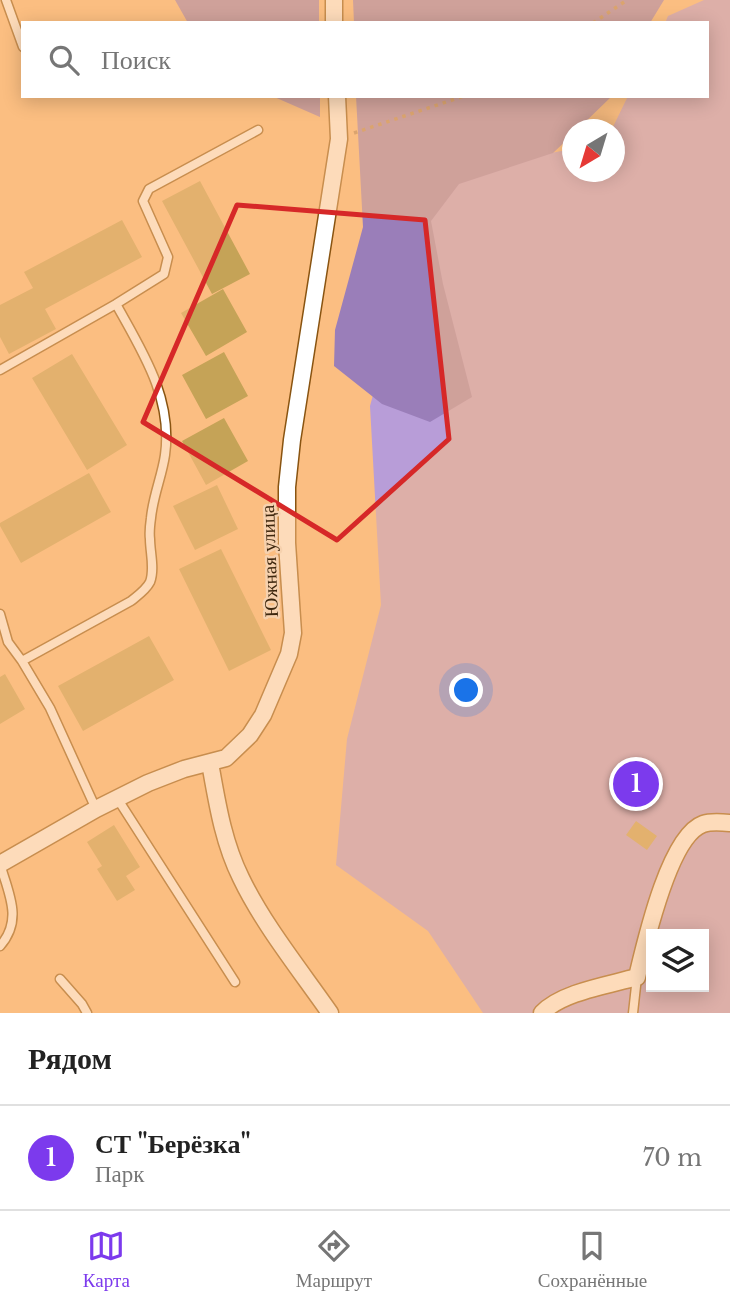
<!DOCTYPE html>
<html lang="ru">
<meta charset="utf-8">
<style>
:root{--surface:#fff;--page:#f6f6f6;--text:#222;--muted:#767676;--line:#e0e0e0;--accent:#7c3aed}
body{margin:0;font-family:"Libre Baskerville",serif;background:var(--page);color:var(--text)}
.controls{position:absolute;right:21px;bottom:21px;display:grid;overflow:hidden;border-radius:0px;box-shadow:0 4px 18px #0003}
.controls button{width:63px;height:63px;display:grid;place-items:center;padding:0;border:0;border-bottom:2px solid var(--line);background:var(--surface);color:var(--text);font:35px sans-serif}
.compass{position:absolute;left:562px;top:119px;width:63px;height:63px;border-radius:50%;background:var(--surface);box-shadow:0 4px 18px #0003;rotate:218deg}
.you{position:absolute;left:467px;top:691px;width:24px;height:24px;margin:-18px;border:5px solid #fff;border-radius:50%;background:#1a73e8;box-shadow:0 0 0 10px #1a73e833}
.badge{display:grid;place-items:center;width:46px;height:46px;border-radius:50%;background:var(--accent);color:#fff;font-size:23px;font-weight:700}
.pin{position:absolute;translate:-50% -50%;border:4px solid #fff;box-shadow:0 2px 7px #0006}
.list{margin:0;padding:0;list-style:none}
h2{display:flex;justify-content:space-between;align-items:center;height:91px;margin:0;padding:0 28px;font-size:30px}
h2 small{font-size:23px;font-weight:400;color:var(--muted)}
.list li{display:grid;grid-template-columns:46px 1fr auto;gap:21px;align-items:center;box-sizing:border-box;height:105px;padding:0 28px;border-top:2px solid var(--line)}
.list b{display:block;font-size:26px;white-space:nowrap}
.list p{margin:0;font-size:23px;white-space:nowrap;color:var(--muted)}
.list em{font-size:23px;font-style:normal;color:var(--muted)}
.icon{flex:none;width:38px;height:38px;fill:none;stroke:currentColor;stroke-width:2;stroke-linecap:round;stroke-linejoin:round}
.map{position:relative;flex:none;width:730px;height:1013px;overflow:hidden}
.search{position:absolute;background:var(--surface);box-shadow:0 4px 18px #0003;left:21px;right:21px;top:21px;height:77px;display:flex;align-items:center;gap:18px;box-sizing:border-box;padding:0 24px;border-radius:0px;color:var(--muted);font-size:26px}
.sheet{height:196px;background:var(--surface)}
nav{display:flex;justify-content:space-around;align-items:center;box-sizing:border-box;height:98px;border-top:2px solid var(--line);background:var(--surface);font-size:19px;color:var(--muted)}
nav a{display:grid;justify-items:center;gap:4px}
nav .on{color:var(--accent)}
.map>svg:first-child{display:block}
.green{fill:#b89dd8;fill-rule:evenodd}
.forest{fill:#9a7eb9}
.building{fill:#c5a357}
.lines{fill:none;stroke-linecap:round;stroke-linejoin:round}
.lane-casing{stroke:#895411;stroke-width:11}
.street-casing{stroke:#895411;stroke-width:19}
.path{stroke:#b48657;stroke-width:3.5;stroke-dasharray:3.5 5;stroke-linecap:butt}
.lane{stroke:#fff;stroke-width:8}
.street{stroke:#fff;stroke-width:16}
.marked{fill:none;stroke:#d62828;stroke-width:5;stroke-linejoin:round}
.labels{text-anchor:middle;stroke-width:5;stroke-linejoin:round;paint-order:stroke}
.street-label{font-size:19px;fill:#3e270e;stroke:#f6d1ae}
</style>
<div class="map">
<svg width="730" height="1013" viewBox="0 0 730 1013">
<rect width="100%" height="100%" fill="#fbbe82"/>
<path class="green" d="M704,0H730V1013H483L428,931L336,865L347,739L381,605L370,406L433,175L572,149V172H614V130L612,129L628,96H707V23H665L668,16ZM651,934H704V987H651Z"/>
<path class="forest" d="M175,0H319V23H188Z
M353,0H664L650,23H354Z
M272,96H320V117Z
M356,96H612L578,129L572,130V135L553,153L459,184L431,221L443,284L472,397L430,422L382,404L334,366L335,330L363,227Z"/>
<path class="building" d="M200,181L250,274L212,294L162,201Z
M122,220L142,257L45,309L56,329L9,354L0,337V305L33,288L24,272Z
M223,289L247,332L206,356L181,313Z
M224,352L248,396L206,419L182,375Z
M72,354L127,445L87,470L32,378Z
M224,418L248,461L206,485L182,441Z
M89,473L111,512L21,563L0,526V523Z
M217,485L238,529L195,550L173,506Z
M221,549L271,650L229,671L179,569Z
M149,636L174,680L83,731L58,686Z
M5,674L25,709L0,724V677Z
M636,821L657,836L647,850L626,835Z
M114,825L140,867L126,876L135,890L117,901L97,869L102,866L87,842Z"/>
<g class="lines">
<g class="lane-casing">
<path id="lane" d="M6,0L23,47
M0,370L116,304L164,274L168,257L143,201L149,189L258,130
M0,614L8,642L22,661L50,708L96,809
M22,661L131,601C137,596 146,590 150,582C155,569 150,552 150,539C149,532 150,525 151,518C153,496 162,476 165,455C173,398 142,351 116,304
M117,798L235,982
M0,864C9,894 23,920 0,946
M60,979L82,1004L87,1013
M633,1013L637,977"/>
</g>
<g class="street-casing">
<path id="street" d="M334,0V23
M210,763C217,802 223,842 241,878C263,924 300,970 330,1013
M0,864L96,809L148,783L184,769L226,758L250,735L263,715L289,654L293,633L287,543V487L292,440L339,139L337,96
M542,1013C562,992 609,985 637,977C645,944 669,836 703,824C711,821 721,822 730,823"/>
</g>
<path class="path" d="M593,23L627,0
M354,133L464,96"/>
<use href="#lane" class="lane"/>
<use href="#street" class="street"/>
</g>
<path d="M0 0H730V1013H0ZM237,205L425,220L449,439L337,540L143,422Z" fill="#fbbe82" fill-opacity=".55" fill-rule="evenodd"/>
<path class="marked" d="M237,205L425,220L449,439L337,540L143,422Z"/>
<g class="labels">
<g class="street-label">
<text transform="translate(269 561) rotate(-92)" y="7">Южная улица</text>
</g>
</g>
</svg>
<div class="controls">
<button><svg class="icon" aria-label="layers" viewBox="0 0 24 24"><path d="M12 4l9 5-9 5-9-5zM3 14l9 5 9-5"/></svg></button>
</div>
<svg class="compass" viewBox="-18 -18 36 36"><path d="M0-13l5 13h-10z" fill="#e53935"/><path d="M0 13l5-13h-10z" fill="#767676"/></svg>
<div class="you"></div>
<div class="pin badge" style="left:636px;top:784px">1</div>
<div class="search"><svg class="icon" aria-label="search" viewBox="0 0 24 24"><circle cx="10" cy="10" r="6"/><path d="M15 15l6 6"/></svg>Поиск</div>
</div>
<section class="sheet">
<h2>Рядом<small></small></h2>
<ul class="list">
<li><span class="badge">1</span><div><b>СТ &quot;Берёзка&quot;</b><p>Парк</p></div><em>70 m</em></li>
</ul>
</section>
<nav>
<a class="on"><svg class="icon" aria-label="map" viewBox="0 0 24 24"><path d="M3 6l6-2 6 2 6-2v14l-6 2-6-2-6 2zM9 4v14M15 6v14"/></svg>Карта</a>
<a><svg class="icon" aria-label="directions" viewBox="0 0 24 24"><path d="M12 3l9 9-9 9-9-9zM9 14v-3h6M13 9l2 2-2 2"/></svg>Маршрут</a>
<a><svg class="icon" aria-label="saved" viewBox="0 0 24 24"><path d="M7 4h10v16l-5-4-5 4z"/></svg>Сохранённые</a>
</nav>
